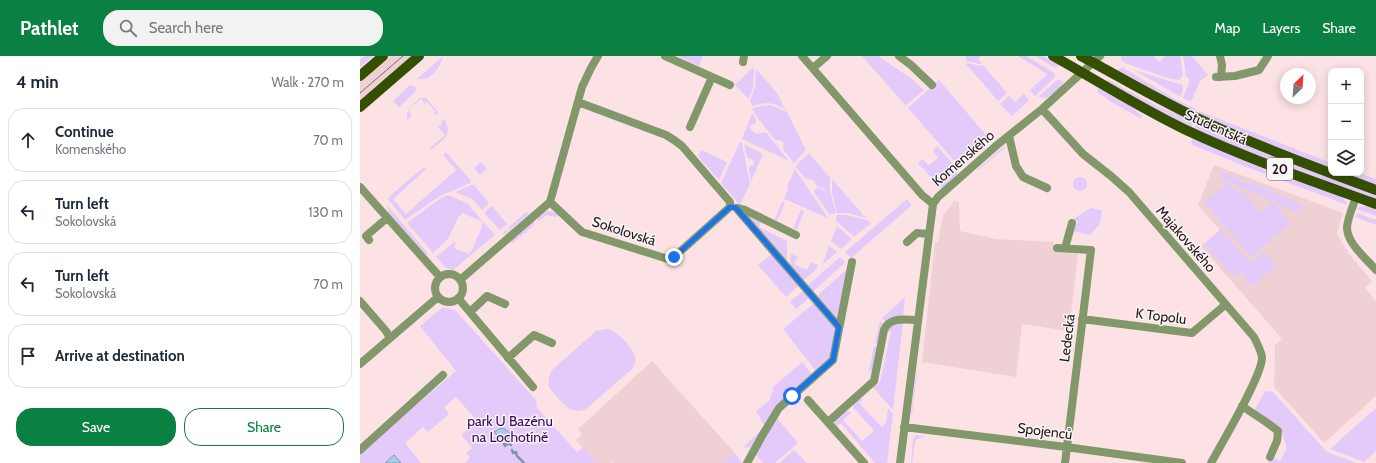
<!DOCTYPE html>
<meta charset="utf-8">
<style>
:root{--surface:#fff;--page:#f2f2f3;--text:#1f2937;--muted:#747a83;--line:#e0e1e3;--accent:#0b8043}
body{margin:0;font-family:Cabin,sans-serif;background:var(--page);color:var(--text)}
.controls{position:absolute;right:12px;top:12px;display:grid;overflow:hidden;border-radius:8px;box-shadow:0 2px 10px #0003}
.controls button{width:36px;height:36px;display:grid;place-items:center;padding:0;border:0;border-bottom:1px solid var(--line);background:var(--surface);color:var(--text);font:20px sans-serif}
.compass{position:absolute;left:920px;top:12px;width:36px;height:36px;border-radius:50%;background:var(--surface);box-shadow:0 2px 10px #0003;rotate:25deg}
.stop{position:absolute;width:12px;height:12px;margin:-9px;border:3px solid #1a73e8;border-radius:50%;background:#fff}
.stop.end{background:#1a73e8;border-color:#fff;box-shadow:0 1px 4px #0008}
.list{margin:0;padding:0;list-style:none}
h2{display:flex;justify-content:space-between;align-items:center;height:52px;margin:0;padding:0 16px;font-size:17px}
h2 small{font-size:13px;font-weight:400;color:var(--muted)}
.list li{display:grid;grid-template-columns:26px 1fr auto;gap:12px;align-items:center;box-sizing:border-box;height:64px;margin:0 8px 8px;padding:0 8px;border:1px solid var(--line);border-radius:16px}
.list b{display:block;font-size:15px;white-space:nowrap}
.list p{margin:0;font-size:13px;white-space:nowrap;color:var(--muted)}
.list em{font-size:13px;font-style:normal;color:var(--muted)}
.actions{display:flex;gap:8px;padding:12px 16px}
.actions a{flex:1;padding:9px 0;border:1px solid var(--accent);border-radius:16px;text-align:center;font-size:14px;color:var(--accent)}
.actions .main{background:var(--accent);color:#fff}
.icon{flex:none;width:22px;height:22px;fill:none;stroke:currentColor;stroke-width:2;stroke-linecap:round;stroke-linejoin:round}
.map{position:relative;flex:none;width:1016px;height:407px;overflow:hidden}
header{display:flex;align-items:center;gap:24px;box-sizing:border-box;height:56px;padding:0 20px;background:var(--accent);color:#fff}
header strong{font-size:19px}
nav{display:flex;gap:22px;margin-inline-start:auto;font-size:14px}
.search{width:280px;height:36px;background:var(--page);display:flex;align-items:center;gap:10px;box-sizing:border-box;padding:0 14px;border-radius:16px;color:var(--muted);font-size:15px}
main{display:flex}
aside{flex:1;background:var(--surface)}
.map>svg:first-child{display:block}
.built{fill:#efd1d5}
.green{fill:#e3cafa}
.water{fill:#a9ccee;stroke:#8395ae}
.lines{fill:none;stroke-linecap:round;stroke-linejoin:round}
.stream{stroke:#8395ae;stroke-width:2.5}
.minor{stroke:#82976a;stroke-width:8}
.major{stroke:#344f00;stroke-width:10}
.tram{stroke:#80696c;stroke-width:1}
.route{stroke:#1a73e8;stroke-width:5}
.labels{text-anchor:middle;stroke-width:3;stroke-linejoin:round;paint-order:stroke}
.shield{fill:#f6f6f6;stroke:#67585b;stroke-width:1}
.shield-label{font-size:13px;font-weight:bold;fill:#2a1418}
.street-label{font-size:14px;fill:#2a1418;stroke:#f6f6f6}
.park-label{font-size:14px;fill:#3f0060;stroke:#f6f6f6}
</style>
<header>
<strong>Pathlet</strong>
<div class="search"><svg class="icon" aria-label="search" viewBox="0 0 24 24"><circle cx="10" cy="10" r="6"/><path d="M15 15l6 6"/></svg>Search here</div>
<nav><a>Map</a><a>Layers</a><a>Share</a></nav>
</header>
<main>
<aside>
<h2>4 min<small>Walk · 270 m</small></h2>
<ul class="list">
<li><svg class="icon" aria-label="ahead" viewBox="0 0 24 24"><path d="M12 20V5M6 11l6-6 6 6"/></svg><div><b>Continue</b><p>Komenského</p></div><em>70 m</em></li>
<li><svg class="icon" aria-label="left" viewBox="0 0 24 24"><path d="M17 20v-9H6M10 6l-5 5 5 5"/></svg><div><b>Turn left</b><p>Sokolovská</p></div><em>130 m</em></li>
<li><svg class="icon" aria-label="left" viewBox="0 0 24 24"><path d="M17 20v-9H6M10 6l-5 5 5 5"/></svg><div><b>Turn left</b><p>Sokolovská</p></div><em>70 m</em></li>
<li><svg class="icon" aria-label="arrive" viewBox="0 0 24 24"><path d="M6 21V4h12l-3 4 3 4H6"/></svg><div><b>Arrive at destination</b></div></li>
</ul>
<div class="actions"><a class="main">Save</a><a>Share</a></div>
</aside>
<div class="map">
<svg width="1016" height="407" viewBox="0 0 1016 407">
<rect width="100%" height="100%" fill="#fce2e5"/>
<path class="built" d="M29,0H53L0,46V26Z
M854,109L983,157L977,178L989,198L1012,225L1005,232L1016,245V340L964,387L914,331L915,289L922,283L841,190L860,174L838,149Z
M594,145L599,146L600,175L636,183L694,186L693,195L718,198L709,275L662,268L656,321L562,306L575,186H578L583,160Z
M292,305L375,397L363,407H254L252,405L250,407H236L216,384L222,378L218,373Z"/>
<path class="green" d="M5,0H13L0,11V4Z
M83,0C80,12 72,25 57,23Z
M318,0H343L339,10Z
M502,0H518L552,23L564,34L546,49H545Z
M606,0H621L618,3L622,7L620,8L606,5Z
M658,0H666L693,16L695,19L693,23L675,40L670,34L687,18Z
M675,0H683L699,9L695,12Z
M761,0H794L799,6L805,0H820L823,20L819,24L807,22L765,7L761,4Z
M823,0H832L848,19L840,25L831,46L823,42L830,24L826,20Z
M607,7L621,10L623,9L647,37L638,45L606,8Z
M394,11L393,32L389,43L375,29Z
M762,11L815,43L836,53L835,57L757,15Z
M396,13L417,37L425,53C412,46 406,46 392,50L390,45L395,31Z
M774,14L822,29L823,31L821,41Z
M698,23L704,26L696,35L686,42L678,41Z
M579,24L627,80V81L597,108L548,52Z
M748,24L791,47L833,65L832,72L795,53L745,26Z
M50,29L56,31V35L39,51L33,45Z
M738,32L769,49L783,61L780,62L753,47L737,36Z
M664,38L669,44L652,60L640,48L649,40L655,46Z
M60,42H66L78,56V58L75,59L74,58L76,56L67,46L65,48L61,43L51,51L49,56L52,60L47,64C46,53 53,49 60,42Z
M411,49L427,56L446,94L434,107L423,93L424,88L422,85L415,84L400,65L392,53L400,50Z
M839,55L971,107V112L904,87L838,58Z
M392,57L396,64V67L390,70L391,74L397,78L406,76L429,105L382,83Z
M84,63C95,78 81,85 71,94L58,79L70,92L85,79L78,71L82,68L81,66Z
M836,66L1016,138V144L891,97L834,73Z
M833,82L980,140L986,145L987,149L884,110L833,89L831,87Z
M380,86L382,87L390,128L380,149L361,127Z
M384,88L403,98L391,125L389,112L394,108L393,104L387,101Z
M577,90L594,109L593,111L575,126L558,107L562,103L569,109L578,102L573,94Z
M643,91H646L617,115L618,113Z
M341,94L367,106L359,124L338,100Z
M86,96L111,125L110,127L80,140L45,164L28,143L30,140L64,111L66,113L33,143L46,158L96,114L83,99Z
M449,97L470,122V135L476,157L469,158L454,136L457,131L465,135V133L457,130L454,125L444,121L436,111L438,107Z
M121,106L127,113L120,119L114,112Z
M435,113L468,162L424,143L428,133L427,131Z
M595,113L598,119L582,133L579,128Z
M862,116L890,129L891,126L942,149L939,157L860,122Z
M984,117H999L1016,123V129Z
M713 128a7 7 0 1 1 14 0a7 7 0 1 1-14 0Z
M472,123L506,162L488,157H477L472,137Z
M868,126L877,137L881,134L901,156L912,146L931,167L891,201L844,146Z
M112,129H114L129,147L122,154L112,143L95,136Z
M88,139L107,147L135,179L93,214L86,212L76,201L94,186H96L94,192L109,198L112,194L122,171L121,170L123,166L102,157L100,161L99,160L88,183L73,197L47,167L81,142Z
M546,144H548L551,148V150L491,202L485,196Z
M422,146H423L444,155L437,174L433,172L441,154L425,147L417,165L415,163Z
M27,149L69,199L64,197L29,157Z
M132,150L147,168L140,174L124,157Z
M1001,150H1008L1016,153V160L997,153Z
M731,152L742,154L740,168L730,179L713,175L718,165L713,163Z
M187,155L195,156L199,159L196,161L187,159L179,165L176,163Z
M166,156L169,158L144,179L143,178L145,174L147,176L149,173L148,172Z
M997,157L1016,164V169L996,161Z
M386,159L401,166L399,171L427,185V206Z
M477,159H486L507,164L510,166V168L495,180H493L476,165Z
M173,165L175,168L153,187L149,186Z
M477,171H478L491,182V184L481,193L471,185Z
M861,173L890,207L903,196L916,210L892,230L880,216L873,221L844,188Z
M469,190L477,196L463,208V207Z
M412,198L438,228V230L426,241L398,209Z
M431,198L438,201L434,208L447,214L451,206L458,209L456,214L443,225L430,210Z
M480,201L485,206V207L452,236L447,230Z
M486,214L489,217L477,264L456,241Z
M443,235L449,242L436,253L430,246Z
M545,241L543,260L530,262L525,265L522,262Z
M453,248H455L477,274L470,302L458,314H455L423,273Z
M83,251L95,254L176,344L177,352L217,396L223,391L236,407H105L110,402L106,397L112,392L101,379L117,365L96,341L84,351L89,358L68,376L63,371L45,387L61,407H0V397L96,315L60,270Z
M520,265L523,267L519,288L515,287Z
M543,266L533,353L531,352L512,330L518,329L521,322L531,275L526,277L530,269Z
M246,273C256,274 273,291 275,301C276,306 274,310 271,314L226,353C212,359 205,350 196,340C194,337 190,334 189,330C188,324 189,319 192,314L236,275Z
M514,290L518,291L514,316L509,315Z
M442,306L452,318L391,391L385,392L384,390L398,377L404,369L396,355L410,344L411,338L414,335L412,332Z
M556,317L557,318L552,358H551Z
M905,335L913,336L967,396L997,407H908L912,401L920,405L926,394V390L922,376L894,355Z
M501,342L503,343L499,347L522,371L526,367L528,352L533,358L527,407H515L481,367L476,371L474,364L486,354L491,357L483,364L502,385L514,375L495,353L494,354L492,347L497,343Z
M1016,352V395L1004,406L970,393Z
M416,361L438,387L415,407H403L395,398Z
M556,379L565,380L557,383L555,386L552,407H551L553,383Z
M434,394L447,407H419Z
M375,397L382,407H363Z"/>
<path class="water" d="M141,372L145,373L152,379L150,382H148L143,386L139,387L134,383L138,380L134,376Z
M34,399L41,407H25Z"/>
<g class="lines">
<path class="stream" d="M149,380L152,381L153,383L144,388L145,390L149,387L151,389
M152,394L153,397L156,396L157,400L164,407"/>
<path class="minor" d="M305,0L352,21L330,71
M442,0L562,139L573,148
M539,0L551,9L572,29
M860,0L862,9L861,21
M383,6L384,0
M453,12L467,0
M352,21L370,29
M856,21L875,20L899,14L908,0
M682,53L723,98L751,120L769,136L894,281C897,287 901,295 902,301C903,319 861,388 851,407
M649,80L656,110L663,121L687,132
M0,131L80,221
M996,141C993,150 988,161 987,171C987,188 1006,202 1016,214
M190,146L222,176L308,203L314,201L370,151V146L322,90L314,84L306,79L218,46
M376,152L479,271
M377,152L385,154L436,179
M9,184L6,180L27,162
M547,186L557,177L569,178
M697,192L731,194L705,407
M705,192L712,167
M75 232a14 14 0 1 1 28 0a14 14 0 1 1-28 0Z
M100,224L190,146L222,31L231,12L238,0
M98,242L173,331
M0,245L26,275L30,282
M110,256L127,240L145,248
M722,263L832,277L865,249
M148,302L174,279L192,287
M0,308L78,241
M448,344L504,407
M882,350L906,366L918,375L917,385L910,401
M468,366L514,325L524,274C530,260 545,264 558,264
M544,371L706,391L822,407
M0,394L83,319
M387,407L402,380L419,352L473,304L492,206
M540,407L573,148L578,141L637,89L682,53L740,0"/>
<path class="major" d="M693,0C738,25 780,52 826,74C888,103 952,125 1016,148
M721,0C764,23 805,48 850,68C904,93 960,113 1016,134
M0,20L23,0
M0,51L59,0"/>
<path class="tram" d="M0,37L43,0"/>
</g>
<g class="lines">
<path class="route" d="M314,201L370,151L376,152L479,271L473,304L432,340"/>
</g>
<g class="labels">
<rect class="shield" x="907" y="102" width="26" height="22" rx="3"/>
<g class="shield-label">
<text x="920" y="118">20</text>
</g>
<g class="street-label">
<text transform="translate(856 71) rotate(24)" y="5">Studentská</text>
<text transform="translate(603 102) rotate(-41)" y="5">Komenského</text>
<text transform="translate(264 175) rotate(18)" y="5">Sokolovská</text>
<text transform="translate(826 183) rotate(49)" y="5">Majakovského</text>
<text transform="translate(801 260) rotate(7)" y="5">K Topolu</text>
<text transform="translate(707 282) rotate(-83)" y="5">Ledecká</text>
<text transform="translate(685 375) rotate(7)" y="5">Spojenců</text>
</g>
<g class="park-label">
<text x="150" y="370">park U Bazénu<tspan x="150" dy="16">na Lochotíně</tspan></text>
</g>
</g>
</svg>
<div class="controls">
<button>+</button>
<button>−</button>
<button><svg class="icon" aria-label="layers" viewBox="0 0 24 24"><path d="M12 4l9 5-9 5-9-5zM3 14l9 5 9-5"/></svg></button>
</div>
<svg class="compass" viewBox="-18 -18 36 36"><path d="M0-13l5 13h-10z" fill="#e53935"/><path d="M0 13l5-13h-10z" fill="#747a83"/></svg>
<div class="stop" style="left:432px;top:340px"></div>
<div class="stop end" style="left:314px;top:201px"></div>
</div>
</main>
